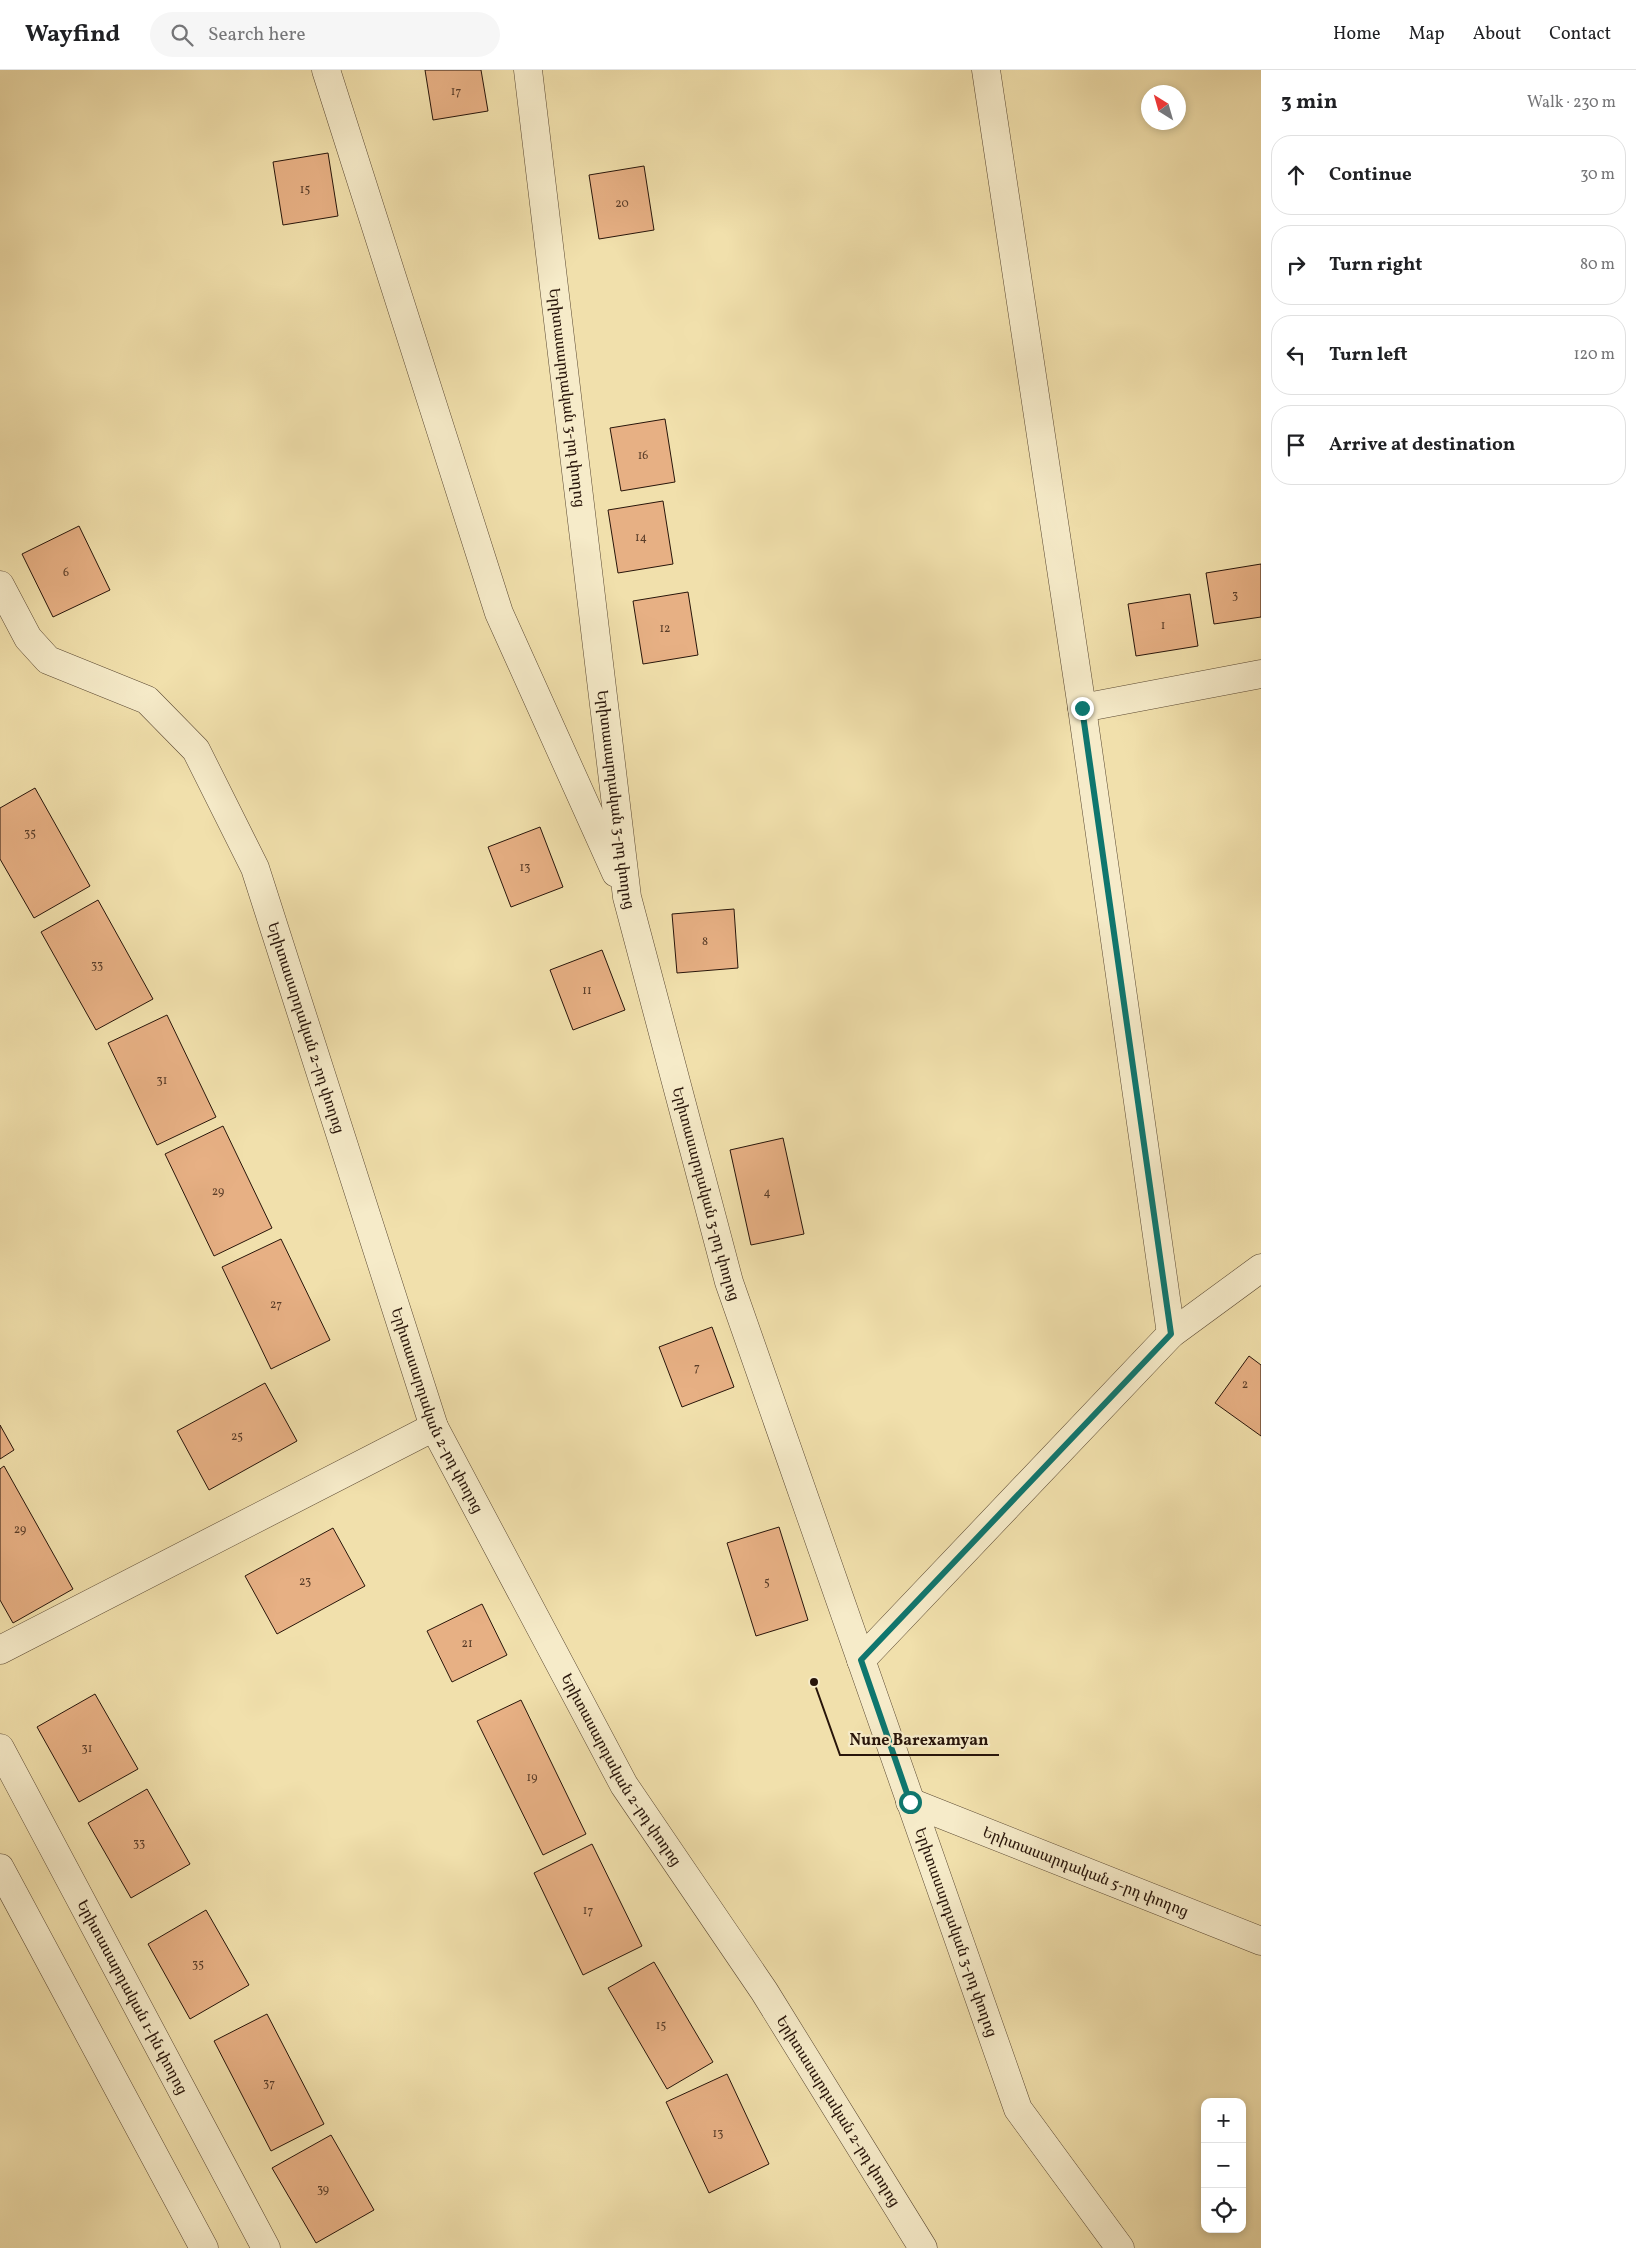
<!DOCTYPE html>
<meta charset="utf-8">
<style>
:root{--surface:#fff;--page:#f6f6f6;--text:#202124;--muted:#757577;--line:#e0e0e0}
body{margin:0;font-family:Vollkorn,"Noto Serif Armenian",serif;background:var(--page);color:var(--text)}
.controls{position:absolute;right:15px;bottom:15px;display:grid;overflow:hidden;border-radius:10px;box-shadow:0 2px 8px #0003}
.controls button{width:45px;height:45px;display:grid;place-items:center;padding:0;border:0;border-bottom:1px solid var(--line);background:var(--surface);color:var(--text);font:25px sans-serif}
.compass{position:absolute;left:1141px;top:15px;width:45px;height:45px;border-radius:50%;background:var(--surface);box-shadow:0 2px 8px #0003;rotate:323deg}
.stop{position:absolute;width:15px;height:15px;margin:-11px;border:4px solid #0f766e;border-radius:50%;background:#fff}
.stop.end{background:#0f766e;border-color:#fff;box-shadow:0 1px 5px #0008}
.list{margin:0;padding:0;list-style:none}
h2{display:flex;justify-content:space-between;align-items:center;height:65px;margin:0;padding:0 20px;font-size:21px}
h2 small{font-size:16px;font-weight:400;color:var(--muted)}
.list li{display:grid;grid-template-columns:32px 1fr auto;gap:15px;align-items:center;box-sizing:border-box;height:80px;margin:0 10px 10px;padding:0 10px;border:1px solid var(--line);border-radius:20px}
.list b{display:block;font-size:19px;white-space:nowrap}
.list em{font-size:16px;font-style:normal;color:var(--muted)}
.icon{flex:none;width:28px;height:28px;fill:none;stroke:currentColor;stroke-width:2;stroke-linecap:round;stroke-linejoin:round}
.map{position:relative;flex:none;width:1261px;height:2178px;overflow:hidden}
header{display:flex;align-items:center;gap:30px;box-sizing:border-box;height:70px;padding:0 25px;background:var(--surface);border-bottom:1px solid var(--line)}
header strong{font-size:24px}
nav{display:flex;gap:28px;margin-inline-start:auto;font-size:18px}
.search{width:350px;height:45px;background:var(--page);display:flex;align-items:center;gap:12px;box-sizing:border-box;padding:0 18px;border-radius:28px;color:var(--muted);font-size:19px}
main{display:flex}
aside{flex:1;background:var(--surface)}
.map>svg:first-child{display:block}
.building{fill:#e7b084;stroke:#28150a}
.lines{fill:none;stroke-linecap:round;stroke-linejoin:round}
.minor-casing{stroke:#5a4832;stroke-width:29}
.minor{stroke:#f6ebc9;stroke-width:28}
.route{stroke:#0f766e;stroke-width:6}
.labels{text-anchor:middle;stroke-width:4.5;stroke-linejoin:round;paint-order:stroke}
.number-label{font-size:12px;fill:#583c28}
.street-label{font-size:15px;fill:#28150a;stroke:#f6ebc9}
.leader{fill:none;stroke:#28150a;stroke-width:2}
.callout-dot{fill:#28150a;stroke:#f6ebc9;stroke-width:2}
.callout-label{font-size:16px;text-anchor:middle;font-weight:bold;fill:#28150a;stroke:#f6ebc9;stroke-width:4.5;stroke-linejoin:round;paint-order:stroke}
</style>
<header>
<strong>Wayfind</strong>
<div class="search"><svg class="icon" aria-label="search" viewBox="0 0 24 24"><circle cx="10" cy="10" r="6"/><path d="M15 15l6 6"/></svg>Search here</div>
<nav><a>Home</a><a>Map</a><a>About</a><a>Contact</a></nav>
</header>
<main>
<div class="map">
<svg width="1261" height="2178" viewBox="0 0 1261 2178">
<rect width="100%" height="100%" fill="#f1e0ac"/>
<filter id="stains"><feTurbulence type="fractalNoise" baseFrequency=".004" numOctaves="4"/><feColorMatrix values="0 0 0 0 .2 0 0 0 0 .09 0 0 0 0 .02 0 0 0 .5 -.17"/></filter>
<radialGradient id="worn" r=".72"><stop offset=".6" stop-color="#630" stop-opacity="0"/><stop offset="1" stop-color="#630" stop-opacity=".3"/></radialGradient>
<path class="building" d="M425,0H481L488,41L433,50Z
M328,83L338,146L283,155L273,92Z
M644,96L654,160L599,169L589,105Z
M665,349L675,412L621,421L610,358Z
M663,431L673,494L618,503L608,440Z
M79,456L110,520L53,547L22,484Z
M1261,494V547L1214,554L1206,503Z
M688,522L698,585L643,594L633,531Z
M1190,524L1198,576L1136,586L1128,534Z
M35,718L90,816L34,848L0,789V738Z
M540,757L563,817L511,837L488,777Z
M98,830L153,929L96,960L41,862Z
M734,839L738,898L677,903L672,844Z
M602,880L625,940L573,960L550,900Z
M167,945L216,1047L157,1075L108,973Z
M223,1056L272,1158L214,1186L165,1084Z
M783,1068L804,1164L751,1175L730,1080Z
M281,1169L330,1270L271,1299L222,1197Z
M712,1257L734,1317L682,1337L659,1277Z
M1249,1286L1261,1295V1366L1215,1333Z
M265,1313L297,1371L209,1420L177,1361Z
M0,1355L14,1380L0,1389Z
M4,1396L73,1519L13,1553L0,1530V1399Z
M779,1457L808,1550L756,1566L727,1473Z
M333,1458L365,1516L277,1564L245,1506Z
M482,1534L507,1585L452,1612L427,1561Z
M95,1624L138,1699L79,1732L37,1657Z
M521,1630L586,1764L543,1785L477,1651Z
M147,1719L190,1794L131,1828L88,1753Z
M592,1774L642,1876L583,1905L534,1803Z
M206,1840L249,1915L190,1949L148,1874Z
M654,1892L713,1992L667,2019L608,1918Z
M267,1944L324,2054L271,2081L214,1971Z
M727,2004L769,2094L709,2123L666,2032Z
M331,2065L374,2140L316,2173L272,2098Z"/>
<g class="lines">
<g class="minor-casing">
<g id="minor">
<path d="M326,0L499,543L616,803"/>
<path id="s1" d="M528,0L627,827L729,1212L1018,2039L1120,2178"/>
<path d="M986,0L1082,638L1171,1264"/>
<path id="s2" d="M0,515L28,568L48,590L147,630L196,680L255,798L434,1357L624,1715L764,1921L923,2178"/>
<path d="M1082,638L1261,604"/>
<path d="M0,1580L434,1357"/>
<path d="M861,1590L1171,1264L1261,1198"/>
<path id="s3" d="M0,1678L266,2178"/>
<path id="s4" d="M910,1732L1261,1871"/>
<path d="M0,1798L204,2178"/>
</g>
</g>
<use href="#minor" class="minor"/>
</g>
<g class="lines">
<path class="route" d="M910,1732L861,1590L1171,1264L1082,638"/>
</g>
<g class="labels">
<g class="number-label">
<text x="456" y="25">17</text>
<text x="305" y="123">15</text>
<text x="622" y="137">20</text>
<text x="643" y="389">16</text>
<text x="641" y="471">14</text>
<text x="66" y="506">6</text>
<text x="1235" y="529">3</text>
<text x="1163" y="559">1</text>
<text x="665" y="562">12</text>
<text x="30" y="767">35</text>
<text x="525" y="801">13</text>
<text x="705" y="875">8</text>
<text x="97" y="899">33</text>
<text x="587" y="924">11</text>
<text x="162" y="1014">31</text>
<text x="218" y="1125">29</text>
<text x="767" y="1126">4</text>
<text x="276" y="1238">27</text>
<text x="697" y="1301">7</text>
<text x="1245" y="1318">2</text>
<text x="237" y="1370">25</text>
<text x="20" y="1463">29</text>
<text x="305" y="1515">23</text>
<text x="767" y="1516">5</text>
<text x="467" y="1577">21</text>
<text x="87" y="1682">31</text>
<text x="532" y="1711">19</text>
<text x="139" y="1777">33</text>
<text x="588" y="1844">17</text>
<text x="198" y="1898">35</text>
<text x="661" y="1959">15</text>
<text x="269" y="2017">37</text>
<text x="718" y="2067">13</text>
<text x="323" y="2123">39</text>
</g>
<g class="street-label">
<text dy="5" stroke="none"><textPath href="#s1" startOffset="330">Երիտասարդական 3-րդ փողոց</textPath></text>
<text dy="5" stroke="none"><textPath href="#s1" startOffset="735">Երիտասարդական 3-րդ փողոց</textPath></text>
<text dy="5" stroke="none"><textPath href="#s2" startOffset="566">Երիտասարդական 2-րդ փողոց</textPath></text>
<text dy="5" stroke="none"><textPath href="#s1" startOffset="1140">Երիտասարդական 3-րդ փողոց</textPath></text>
<text dy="5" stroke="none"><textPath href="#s2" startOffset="971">Երիտասարդական 2-րդ փողոց</textPath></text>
<text dy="5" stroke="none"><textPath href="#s2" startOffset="1376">Երիտասարդական 2-րդ փողոց</textPath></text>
<text dy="5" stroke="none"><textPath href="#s4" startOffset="189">Երիտասարդական 5-րդ փողոց</textPath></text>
<text dy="5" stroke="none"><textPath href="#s1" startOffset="1920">Երիտասարդական 3-րդ փողոց</textPath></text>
<text dy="5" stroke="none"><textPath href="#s3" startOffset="282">Երիտասարդական 1-ին փողոց</textPath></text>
<text dy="5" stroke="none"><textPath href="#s2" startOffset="1781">Երիտասարդական 2-րդ փողոց</textPath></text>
</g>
</g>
<path class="leader" d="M814 1612L840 1685H999"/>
<circle class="callout-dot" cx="814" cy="1612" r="5"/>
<g class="callout-label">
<text x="919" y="1675">Nune Barexamyan</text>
</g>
<rect width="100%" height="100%" filter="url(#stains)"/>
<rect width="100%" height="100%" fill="url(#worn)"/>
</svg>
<div class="controls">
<button>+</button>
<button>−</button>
<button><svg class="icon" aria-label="locate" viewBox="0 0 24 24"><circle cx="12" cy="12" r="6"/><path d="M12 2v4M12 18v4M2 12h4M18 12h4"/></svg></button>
</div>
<svg class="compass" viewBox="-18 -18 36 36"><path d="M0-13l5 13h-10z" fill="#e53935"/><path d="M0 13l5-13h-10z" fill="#757577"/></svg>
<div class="stop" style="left:910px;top:1732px"></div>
<div class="stop end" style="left:1082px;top:638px"></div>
</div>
<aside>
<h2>3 min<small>Walk · 230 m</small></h2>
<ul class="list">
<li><svg class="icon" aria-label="ahead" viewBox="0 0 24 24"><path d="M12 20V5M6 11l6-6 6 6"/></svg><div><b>Continue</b></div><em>30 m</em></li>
<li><svg class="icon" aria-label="right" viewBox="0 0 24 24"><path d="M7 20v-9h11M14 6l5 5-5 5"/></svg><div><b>Turn right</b></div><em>80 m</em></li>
<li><svg class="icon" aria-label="left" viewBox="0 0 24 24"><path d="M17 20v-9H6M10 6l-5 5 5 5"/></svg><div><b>Turn left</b></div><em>120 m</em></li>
<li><svg class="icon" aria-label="arrive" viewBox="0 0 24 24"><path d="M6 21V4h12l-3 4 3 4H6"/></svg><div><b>Arrive at destination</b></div></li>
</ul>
</aside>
</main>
